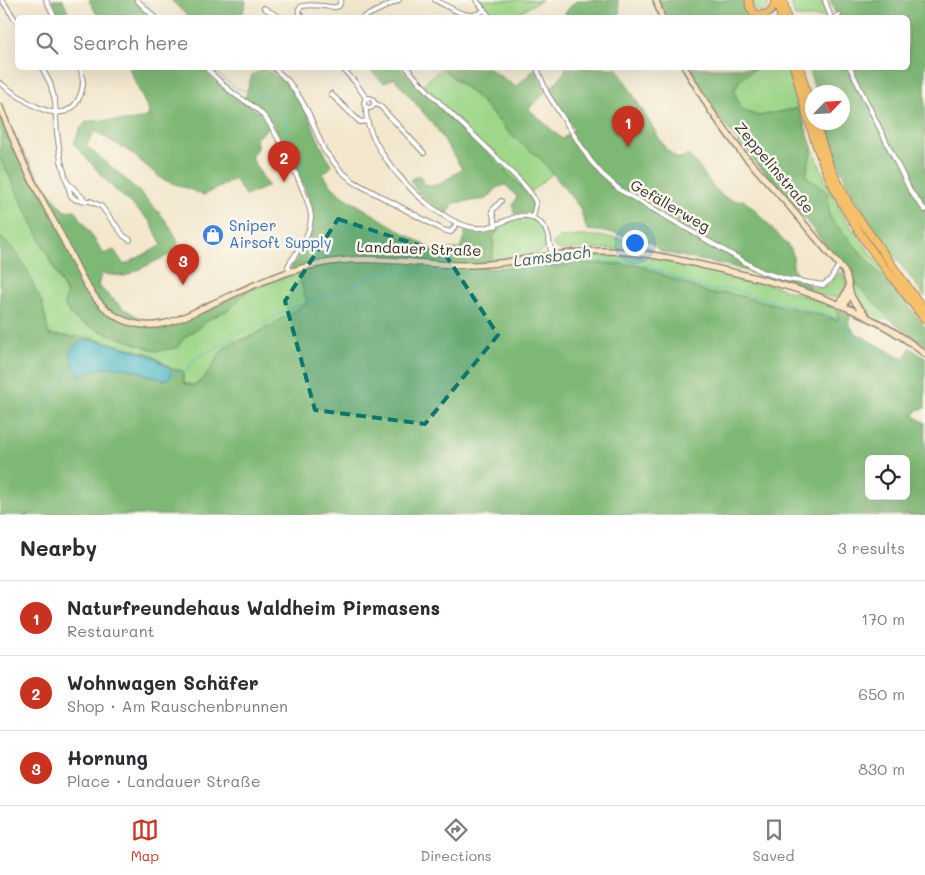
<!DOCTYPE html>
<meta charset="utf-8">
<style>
:root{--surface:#fff;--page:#f7f7f7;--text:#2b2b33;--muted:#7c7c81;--line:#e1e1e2;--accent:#c8321e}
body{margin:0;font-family:Mali,sans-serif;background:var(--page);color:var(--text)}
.controls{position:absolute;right:15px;bottom:15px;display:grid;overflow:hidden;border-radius:8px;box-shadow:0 5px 20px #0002}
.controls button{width:45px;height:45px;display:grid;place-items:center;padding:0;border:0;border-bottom:1px solid var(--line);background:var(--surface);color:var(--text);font:25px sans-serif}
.compass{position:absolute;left:805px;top:85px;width:45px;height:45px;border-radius:50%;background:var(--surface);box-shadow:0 5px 20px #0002;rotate:65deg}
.you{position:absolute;left:634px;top:242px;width:18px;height:18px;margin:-12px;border:4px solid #fff;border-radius:50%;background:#1a73e8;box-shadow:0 0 0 8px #1a73e833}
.badge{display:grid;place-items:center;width:32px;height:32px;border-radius:50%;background:var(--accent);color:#fff;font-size:16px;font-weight:700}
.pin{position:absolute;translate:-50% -41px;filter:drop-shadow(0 1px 2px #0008)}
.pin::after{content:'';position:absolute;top:26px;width:18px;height:15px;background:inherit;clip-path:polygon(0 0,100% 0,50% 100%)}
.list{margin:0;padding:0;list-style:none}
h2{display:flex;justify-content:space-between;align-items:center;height:65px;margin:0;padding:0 20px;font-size:21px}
h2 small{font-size:16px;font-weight:400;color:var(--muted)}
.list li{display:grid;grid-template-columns:32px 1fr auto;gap:15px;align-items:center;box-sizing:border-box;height:75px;padding:0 20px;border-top:1px solid var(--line)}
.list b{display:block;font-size:19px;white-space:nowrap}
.list p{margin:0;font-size:16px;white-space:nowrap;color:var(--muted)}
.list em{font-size:16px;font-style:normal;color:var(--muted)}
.icon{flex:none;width:28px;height:28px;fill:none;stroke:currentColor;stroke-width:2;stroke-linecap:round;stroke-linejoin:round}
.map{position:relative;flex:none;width:925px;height:515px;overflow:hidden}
.search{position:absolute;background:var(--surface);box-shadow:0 5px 20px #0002;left:15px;right:15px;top:15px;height:55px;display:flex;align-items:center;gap:12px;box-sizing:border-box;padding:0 18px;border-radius:8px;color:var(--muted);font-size:19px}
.sheet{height:290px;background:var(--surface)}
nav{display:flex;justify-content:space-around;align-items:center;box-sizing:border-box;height:70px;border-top:1px solid var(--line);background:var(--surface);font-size:14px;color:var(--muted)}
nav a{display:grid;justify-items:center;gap:2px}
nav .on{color:var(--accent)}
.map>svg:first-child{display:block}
.green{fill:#9ed789;stroke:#64815a}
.forest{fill:#7eb875;stroke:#547250;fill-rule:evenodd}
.water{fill:#4bb9c6;stroke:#3b7278}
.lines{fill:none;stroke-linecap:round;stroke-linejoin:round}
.stream{stroke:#4bb9c6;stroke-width:1}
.street-casing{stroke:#8f897c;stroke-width:6}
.secondary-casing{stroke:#8f897c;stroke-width:8}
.highway-casing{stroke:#8f897c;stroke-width:9}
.street{stroke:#fff;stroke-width:4}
.secondary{stroke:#fbe6c4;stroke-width:5}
.highway{stroke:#f6c06b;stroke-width:7}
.marked{fill:#0f766e;fill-opacity:0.2;stroke:#0f766e;stroke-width:4;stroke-dasharray:10 6;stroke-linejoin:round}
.labels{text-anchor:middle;stroke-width:5;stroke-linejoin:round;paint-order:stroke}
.street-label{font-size:15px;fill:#2b2b2b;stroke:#fbf7ec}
.shop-label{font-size:15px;fill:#366cbe;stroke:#fbf7ec;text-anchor:start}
.water-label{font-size:16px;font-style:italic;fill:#365d61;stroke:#fbf7ec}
</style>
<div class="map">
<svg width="925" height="515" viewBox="0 0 925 515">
<rect width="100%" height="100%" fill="#fbf7ec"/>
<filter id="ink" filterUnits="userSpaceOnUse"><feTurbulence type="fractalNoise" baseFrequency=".02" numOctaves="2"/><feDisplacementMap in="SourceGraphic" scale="10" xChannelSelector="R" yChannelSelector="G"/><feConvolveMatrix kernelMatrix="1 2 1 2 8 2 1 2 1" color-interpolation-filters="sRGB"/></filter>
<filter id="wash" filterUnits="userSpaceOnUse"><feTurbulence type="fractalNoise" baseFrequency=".0096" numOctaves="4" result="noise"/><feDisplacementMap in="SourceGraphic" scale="20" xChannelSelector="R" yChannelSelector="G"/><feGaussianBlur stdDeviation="1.12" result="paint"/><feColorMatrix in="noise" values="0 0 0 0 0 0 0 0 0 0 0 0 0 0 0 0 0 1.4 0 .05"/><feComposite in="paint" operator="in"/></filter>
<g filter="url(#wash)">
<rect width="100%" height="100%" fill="#f3e7cd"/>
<path class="green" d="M478,0H542L523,10L515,18L494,17Z
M752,0H770V4L767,6L769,9L759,13L753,6Z
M790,0H821L827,17H795Z
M441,68L479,99L512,136L542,160L553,173L528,194C493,157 455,124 419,88Z
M757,68H789L799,108L758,116L742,110L734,92L740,79Z
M812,147L828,186L847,221L900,293L881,276L829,216L828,193L806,176Z
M0,157L67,295L64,304C68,311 72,317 79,321C101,335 150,342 177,348L184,338L211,318L230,309L249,290L298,272L307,303C290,313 272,325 254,335C246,339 234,341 226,347C211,357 209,392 184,383L183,371L172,369L150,354L91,338L49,335L42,302L36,292L28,272L17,253L0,237Z
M518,218C523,218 528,218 533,220C543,226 555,245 540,252C530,257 502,259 489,261L493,253V237L503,225Z
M579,236C596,235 642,238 654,251L592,248L559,250L554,246L553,243L559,238Z
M615,255C690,260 764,280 834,307L837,311L838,321L828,317L728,293L711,294L638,265L578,263L552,267L485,269L557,258Z
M841,272C845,277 848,283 845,290C837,306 816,291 804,289C813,285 819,290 826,287C832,284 834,275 841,272Z
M852,279L892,320L880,319L862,307L853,294Z"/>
<path class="forest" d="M52,0H63L70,17H60Z
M89,0H134L151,17H98Z
M171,0H245L246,3L241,17L189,18Z
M577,0H618L620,17H563L569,8Z
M659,0H743L745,9L751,17H666Z
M830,0H925V297C902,266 876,234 856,200C842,176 832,149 824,123L842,122V92H816L808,68H908V18L837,17Z
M129,68H201L224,89L260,113L270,126L256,138L257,148L251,157L268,186L246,196L234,179L204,195L162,179L130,152L95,131L86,146C112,167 164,209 177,239C178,242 178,246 179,250L125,276L101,274L98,286L124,309L147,322L174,324L249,290L230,309L211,318L184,338L177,348L156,351L98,330L80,322L71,315L64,304L67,294L0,157V116L39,178L64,211L75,210L104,254L114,250L124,265L162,245L150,221L111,186L74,144L79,131L86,122C107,117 125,126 148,116L149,112Z
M265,68C274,75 285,81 292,90C311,112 316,142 332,166L323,174L330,184L341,195L432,250L460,249L466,230L486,231L503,225L493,237V253L486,269L552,267L578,263L638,265L711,294L728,293L828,317L838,321L837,311L834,307L851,315L848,323L854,332L899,357L906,358L910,348L925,358V408L917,410L914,416L925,423V515H0V237L17,253L28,272L36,292L42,302L49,335L91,338L150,354L172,369L183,371L184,383L192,386L197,384L205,377L225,347L254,335L307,303L298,273L291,267C301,252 311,238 313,219C316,205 280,135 270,121C264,111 254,105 245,98L252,75ZM95,341C118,346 155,354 171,371L165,380C129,371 117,358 80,376L72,361ZM869,459H906V496H869Z
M368,68H400L450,118L500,165L528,194L535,203L532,213L514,214L513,205L517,197L506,185L498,187L487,199L454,203L447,215L418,192L410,180L417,176H420L424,184L431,186L440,184L462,169L437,129L394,78L384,83Z
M443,68H489L516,87L535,68L545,93L535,102L529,109L562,139L574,130L549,90L565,72V68H617L665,148L678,159L688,155C706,169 715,205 743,200L753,208L791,249C795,260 792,257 793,266C795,275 804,280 810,286L804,289L730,266L661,252L650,242L614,233L587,230L580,208L542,160L512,136L479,99Z
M689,68H757L740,79L734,92L742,110L758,116L799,108L812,147L806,176L828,193L829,216L881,276L900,293L925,327V345C911,335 896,325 883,312C850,279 823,240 792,204C755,161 714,120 689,68Z"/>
<path class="water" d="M87,340L108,343L149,355L165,365L171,371V377L165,380C130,370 115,359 80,376L74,365L70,352C74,344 79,342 87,340Z"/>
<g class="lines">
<path class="stream" d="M142,0L159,18
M211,68L234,87L246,91
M252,93L268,97L277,105L285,116L288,137L321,205L345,226L363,225L413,254
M259,327L277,315L301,304L350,289L377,272L405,270L455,275L492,276L579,261L639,263L712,291L730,289L828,315L844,323L851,336L912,366H921L925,370
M172,374L187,371C194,352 218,350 232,339C235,337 234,335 237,333C243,329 250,329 257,328
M26,414L46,401L74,365"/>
</g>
</g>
<g filter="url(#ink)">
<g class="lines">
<g class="street-casing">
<path id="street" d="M2,0L18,24
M46,0L55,18
M137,0L155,18
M435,0C450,7 469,23 484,10
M476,0L491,18
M825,0L831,18
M264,8L281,18
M303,18C286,0 323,6 331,7C336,8 335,7 339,6L341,0
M362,18L399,0
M834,18L839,15
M42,68L50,83L55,101L57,133L61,161L71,196L76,200L90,201L101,206L124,236L130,240
M206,68C216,77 226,89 237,96C246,102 255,106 262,114C274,126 312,202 311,218C309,239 298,249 288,266L290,271
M274,68L288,81L300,98L309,114L324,150L341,171L354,182L443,230L451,232L457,223
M342,68L355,82L366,98
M407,68C437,104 474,133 506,167C517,178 530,189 536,203L533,218
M537,68L547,93L590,160L602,174L620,190L762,272L786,279L823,285L830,280L839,265
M850,68L911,192L925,210
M0,83C19,97 63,132 79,98C84,88 84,78 80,68
M331,94L360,122L368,121
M364 103a5 5 0 1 1 10 0a5 5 0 1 1-10 0Z
M374,103L380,106L424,153
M366,107C363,149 435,225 476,228C497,230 514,211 531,217C548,224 550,239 551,255
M68,183L86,201
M496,226L492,211L501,201"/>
</g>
<g class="secondary-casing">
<path id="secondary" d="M656,0L662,18
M685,68L711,111L742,153L784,200L844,271C849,279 848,287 851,295C854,303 860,309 866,315
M0,107C9,129 17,151 28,172C38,193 50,214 61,235C76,263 89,303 119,318C133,325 147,327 162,324C179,321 196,311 212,304C245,289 278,273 314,265C371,252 416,266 472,265C514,264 554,252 596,251C635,250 672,258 710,267C783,283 866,305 925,354
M839,305L849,287
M844,307L850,293"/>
</g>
<g class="highway-casing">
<path id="highway" d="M749,0L750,8L758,17
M777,0L781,18
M783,0L787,18
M754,14C766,17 774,12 775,0
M794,68C805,108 815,150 834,188C857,236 893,278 925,320
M800,68L812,113
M815,122L829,164L850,206L925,311"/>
</g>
<use href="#street" class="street"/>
<use href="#secondary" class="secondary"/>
<use href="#highway" class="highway"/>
</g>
</g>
<path class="marked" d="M338,219L445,254L498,335L425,424L315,410L285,301Z"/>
<defs>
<g id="shop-disc" transform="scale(1.125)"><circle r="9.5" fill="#3f7fe0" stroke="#fbf7ec"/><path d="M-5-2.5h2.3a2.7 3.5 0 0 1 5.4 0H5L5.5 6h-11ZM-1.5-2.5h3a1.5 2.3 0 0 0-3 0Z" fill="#fff"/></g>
</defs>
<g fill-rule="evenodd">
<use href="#shop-disc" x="213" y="235"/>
</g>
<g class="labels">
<g class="street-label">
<text transform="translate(774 168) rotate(50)" y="5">Zeppelinstraße</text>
<text transform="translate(670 206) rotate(30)" y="5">Gefällerweg</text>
<text transform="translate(419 249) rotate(2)" y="5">Landauer Straße</text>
</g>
<g class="shop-label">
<text x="229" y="231">Sniper<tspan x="229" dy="17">Airsoft Supply</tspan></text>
</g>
<g class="water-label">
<text transform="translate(552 256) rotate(-7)" y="6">Lamsbach</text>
</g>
</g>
</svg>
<div class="controls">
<button><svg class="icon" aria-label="locate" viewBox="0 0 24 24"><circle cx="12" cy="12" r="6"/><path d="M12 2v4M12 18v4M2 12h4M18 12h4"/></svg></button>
</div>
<svg class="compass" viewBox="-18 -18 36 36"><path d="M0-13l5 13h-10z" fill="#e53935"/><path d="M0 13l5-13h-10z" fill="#7c7c81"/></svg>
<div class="you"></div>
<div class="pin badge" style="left:628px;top:147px">1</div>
<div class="pin badge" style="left:284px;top:182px">2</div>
<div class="pin badge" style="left:183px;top:285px">3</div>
<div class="search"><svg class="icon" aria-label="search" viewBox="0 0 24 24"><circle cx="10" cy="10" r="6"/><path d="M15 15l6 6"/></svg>Search here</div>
</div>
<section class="sheet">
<h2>Nearby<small>3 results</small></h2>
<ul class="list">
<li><span class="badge">1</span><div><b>Naturfreundehaus Waldheim Pirmasens</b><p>Restaurant</p></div><em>170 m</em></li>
<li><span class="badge">2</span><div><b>Wohnwagen Schäfer</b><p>Shop · Am Rauschenbrunnen</p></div><em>650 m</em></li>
<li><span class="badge">3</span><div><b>Hornung</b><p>Place · Landauer Straße</p></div><em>830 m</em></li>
</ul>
</section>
<nav>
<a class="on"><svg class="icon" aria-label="map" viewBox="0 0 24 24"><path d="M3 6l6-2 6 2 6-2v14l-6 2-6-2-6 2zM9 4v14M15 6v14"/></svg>Map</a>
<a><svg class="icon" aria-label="directions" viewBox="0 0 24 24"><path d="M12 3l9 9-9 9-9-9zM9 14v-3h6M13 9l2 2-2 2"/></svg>Directions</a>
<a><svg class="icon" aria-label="saved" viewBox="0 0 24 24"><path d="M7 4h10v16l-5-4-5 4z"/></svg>Saved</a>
</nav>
